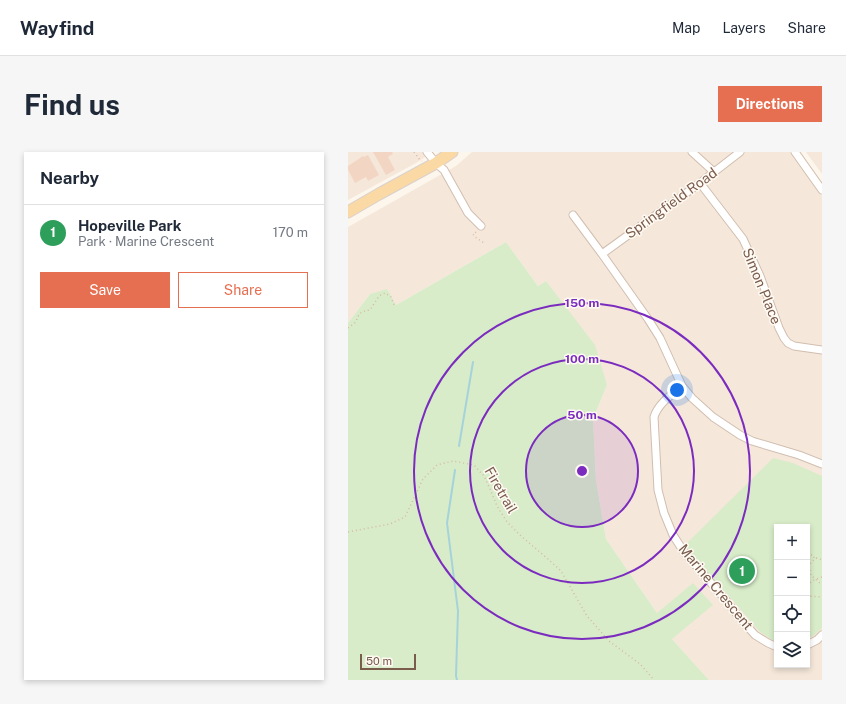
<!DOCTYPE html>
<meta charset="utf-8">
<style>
:root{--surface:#fff;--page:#f6f6f7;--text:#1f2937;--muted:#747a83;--line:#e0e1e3;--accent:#e76f51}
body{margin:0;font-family:"Public Sans",sans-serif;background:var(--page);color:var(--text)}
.controls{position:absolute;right:12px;bottom:12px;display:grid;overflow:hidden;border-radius:0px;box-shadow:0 2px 6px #0003}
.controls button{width:36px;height:36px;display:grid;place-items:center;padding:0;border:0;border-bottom:1px solid var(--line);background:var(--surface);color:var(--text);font:20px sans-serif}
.scale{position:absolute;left:12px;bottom:10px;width:56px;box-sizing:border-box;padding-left:4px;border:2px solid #7a5c4d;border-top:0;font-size:11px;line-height:14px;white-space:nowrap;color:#7a5c4d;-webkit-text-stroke:3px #fffaf3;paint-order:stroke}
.you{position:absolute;left:329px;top:238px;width:14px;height:14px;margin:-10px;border:3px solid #fff;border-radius:50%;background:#1a73e8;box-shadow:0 0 0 6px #1a73e833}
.badge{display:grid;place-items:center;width:26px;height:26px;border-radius:50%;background:var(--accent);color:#fff;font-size:13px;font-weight:700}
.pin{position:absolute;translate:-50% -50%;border:2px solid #fff;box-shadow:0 1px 4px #0006}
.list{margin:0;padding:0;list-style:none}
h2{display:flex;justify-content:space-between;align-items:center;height:52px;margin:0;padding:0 16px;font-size:17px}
h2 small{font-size:13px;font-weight:400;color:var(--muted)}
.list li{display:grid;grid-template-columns:26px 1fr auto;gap:12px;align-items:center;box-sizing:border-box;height:56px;padding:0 16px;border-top:1px solid var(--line)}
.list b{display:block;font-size:15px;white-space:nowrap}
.list p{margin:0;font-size:13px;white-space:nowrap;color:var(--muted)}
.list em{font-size:13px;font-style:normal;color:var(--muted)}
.actions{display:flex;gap:8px;padding:12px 16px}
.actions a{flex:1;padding:9px 0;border:1px solid var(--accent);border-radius:0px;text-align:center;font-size:14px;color:var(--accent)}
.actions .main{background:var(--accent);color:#fff}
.icon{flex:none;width:22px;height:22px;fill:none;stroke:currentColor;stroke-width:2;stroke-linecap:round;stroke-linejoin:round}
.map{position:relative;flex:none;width:474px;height:528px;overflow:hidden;border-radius:0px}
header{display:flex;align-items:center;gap:24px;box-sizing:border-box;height:56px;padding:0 20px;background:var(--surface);border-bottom:1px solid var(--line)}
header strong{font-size:19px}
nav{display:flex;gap:22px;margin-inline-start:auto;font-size:14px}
.intro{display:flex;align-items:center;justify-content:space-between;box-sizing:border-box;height:96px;padding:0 24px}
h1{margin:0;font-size:28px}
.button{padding:10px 18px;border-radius:0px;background:var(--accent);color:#fff;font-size:14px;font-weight:700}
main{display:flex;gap:24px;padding:0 24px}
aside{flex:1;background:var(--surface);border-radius:0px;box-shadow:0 2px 6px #0003}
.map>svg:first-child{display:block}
.residential{fill:#f5e8da;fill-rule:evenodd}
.green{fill:#d8ecc9}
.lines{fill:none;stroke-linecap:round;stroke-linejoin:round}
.stream{stroke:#a5d3da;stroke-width:2}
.building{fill:#f3d5c3}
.minor-casing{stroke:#d1beb0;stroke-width:9}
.primary-casing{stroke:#dad1cd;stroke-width:13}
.path{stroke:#d9b8a5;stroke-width:1.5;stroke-dasharray:1 3;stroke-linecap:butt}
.minor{stroke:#fff;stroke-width:7}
.primary{stroke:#fbd9a5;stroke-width:11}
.ring{fill:none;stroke:#7b2cbf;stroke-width:2}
.labels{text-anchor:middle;stroke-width:3;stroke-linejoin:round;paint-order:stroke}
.street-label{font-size:14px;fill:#7a5c4d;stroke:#fffaf3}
.centre{fill:#7b2cbf;stroke:#fffaf3;stroke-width:2}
.ring-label{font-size:12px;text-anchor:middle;font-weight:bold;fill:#7b2cbf;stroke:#fffaf3;stroke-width:3;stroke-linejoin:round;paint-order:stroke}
</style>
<header>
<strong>Wayfind</strong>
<nav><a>Map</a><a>Layers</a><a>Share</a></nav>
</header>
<div class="intro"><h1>Find us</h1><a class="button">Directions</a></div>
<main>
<aside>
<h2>Nearby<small></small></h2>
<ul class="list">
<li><span class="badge" style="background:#2e9e5b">1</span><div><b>Hopeville Park</b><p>Park · Marine Crescent</p></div><em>170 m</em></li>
</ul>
<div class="actions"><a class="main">Save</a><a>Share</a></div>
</aside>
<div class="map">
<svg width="474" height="528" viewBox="0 0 474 528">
<rect width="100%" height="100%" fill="#fdf6ec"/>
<path class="residential" d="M0,0H85L68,11L0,48Z
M124,0H442L474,44V528H361L324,487L309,461L258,387L248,328L245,267L259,233L198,129L190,134L158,90L48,153L22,142L0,171V75L108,14ZM429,375H459V513H429Z
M458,0H474V22Z"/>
<path class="green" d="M158,90L190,134L198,129L247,193L259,233L245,267L248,328L258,387L309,461L345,431L365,453L324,487L361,528H0V171L22,142L39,137L48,153Z
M425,306L445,311L474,324V476L465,484L459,487V375H429V489L424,488L411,479L381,444L336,394Z"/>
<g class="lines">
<path class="stream" d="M111,294L125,210
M107,318L99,371L110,459L108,524L109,528"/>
</g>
<path class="building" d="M25,0H44L45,2L40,5L47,18L38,23Z
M20,3L31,23L20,29L18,25L7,31L0,18V14L15,4L16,5Z"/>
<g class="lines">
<g class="minor-casing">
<path id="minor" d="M79,0L88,11L96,18L120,61L133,74
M344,0L366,20
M447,0L474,38
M352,31L395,87L412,124L431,176L436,186L440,191L446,194L474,198
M225,63L254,102L300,167L312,186L334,234L344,246L365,265L392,283L404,289L451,303L474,312
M254,102L352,31L392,0
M334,234C323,243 310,252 306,265L310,338L316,361L325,383L336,400L377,447L391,465L407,483L420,491L429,495
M459,493L469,488L474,483"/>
</g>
<g class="primary-casing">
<path id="primary" d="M0,60L31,42L88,11L104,0"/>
</g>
<path class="path" d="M66,0L72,8L74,9
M128,80L125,82L127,85L136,91
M0,176L8,170C10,162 13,159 22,158L31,144L37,141L43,145L46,153
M0,380L42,372L57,365L75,327L89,313L105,309L126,313L136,324L142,337L149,354L159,370L173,384L200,407L213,419L239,464L261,489L292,512L306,528
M459,403H465L467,408
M461,414L463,423L474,433
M459,419C462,412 462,410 469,406L474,408
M459,428L460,432L459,435
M459,433L466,428L474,425
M459,445L460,444L474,445"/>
<use href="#minor" class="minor"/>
<use href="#primary" class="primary"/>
</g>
<circle cx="234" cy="319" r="56" fill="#7b2cbf" fill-opacity=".12"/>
<g class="ring">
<circle cx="234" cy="319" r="56"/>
<circle cx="234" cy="319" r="112"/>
<circle cx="234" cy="319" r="168"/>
</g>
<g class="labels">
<g class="street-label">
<text transform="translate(323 51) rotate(-36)" y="5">Springfield Road</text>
<text transform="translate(414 134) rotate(68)" y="5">Simon Place</text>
<text transform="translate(153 338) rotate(60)" y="5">Firetrail</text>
<text transform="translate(368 435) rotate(50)" y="5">Marine Crescent</text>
</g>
</g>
<circle cx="234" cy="319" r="6" class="centre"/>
<g class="ring-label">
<text x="234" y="155">150 m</text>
<text x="234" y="211">100 m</text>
<text x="234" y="267">50 m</text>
</g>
</svg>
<div class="controls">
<button>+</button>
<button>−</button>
<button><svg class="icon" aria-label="locate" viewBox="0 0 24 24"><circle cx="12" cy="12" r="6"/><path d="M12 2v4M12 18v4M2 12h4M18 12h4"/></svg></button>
<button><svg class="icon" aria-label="layers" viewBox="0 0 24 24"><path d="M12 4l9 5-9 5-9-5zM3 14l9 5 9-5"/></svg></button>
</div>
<div class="scale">50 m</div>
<div class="you"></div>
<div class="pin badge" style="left:394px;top:419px;background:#2e9e5b">1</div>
</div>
</main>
